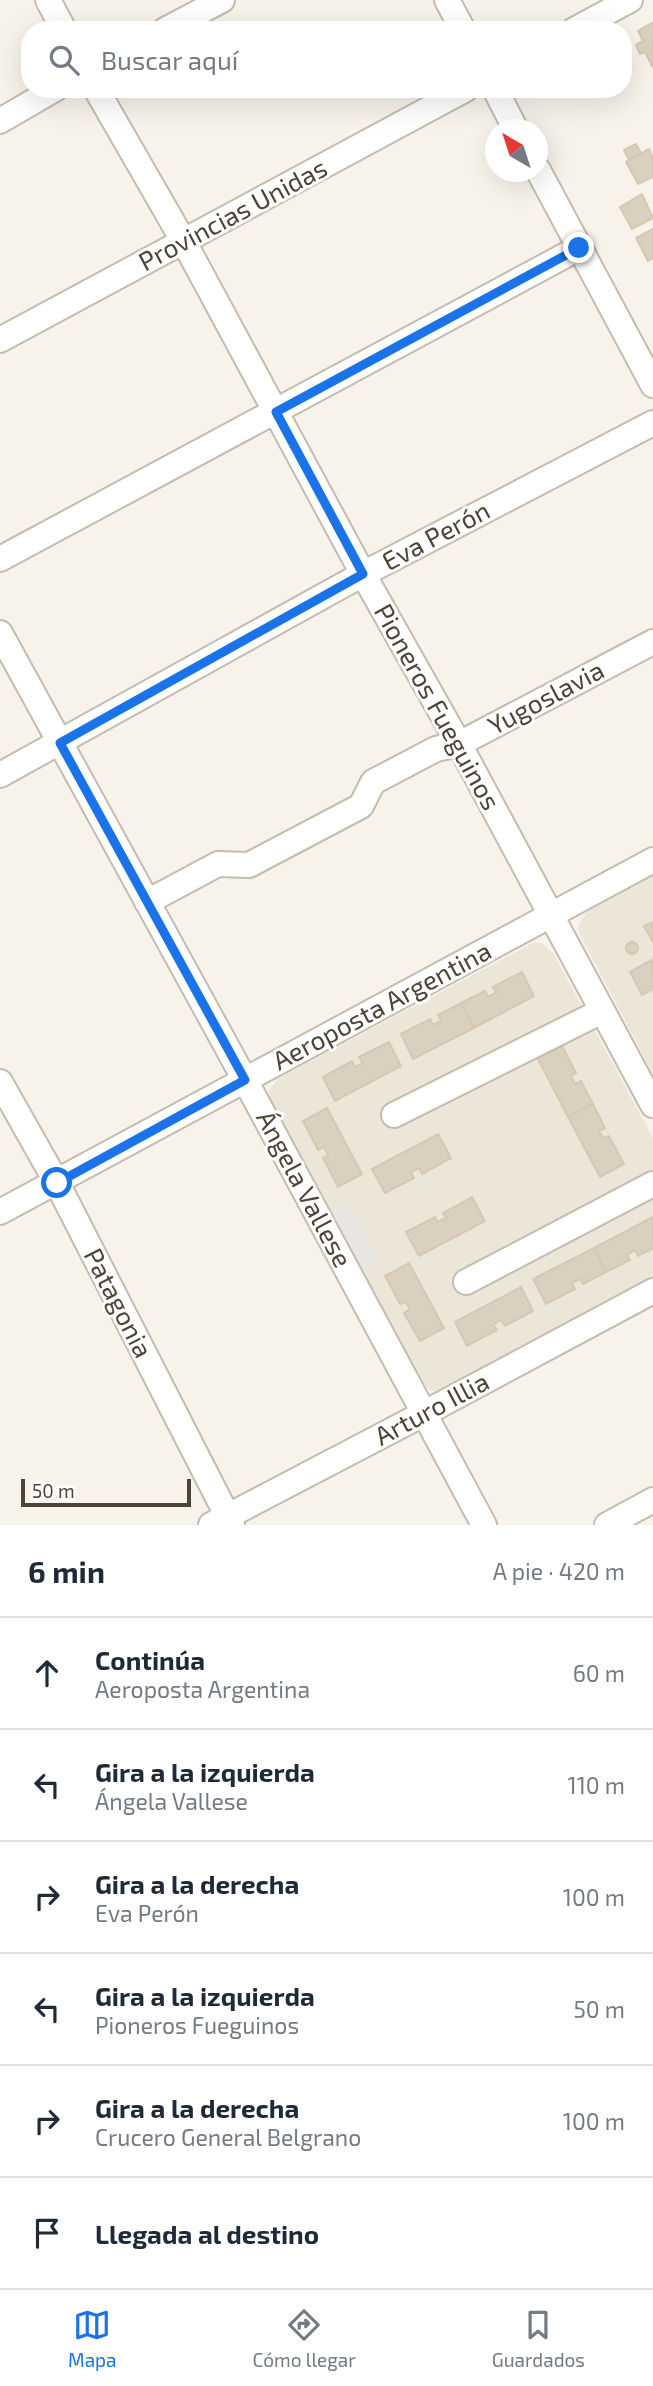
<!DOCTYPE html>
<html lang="es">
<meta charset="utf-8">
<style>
:root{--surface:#fff;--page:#f6f6f7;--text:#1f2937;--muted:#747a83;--line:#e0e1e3;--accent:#1a73e8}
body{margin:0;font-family:"Exo 2",sans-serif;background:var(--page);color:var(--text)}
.compass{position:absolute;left:485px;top:119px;width:63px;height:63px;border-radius:50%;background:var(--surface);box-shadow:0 7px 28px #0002;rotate:321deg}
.scale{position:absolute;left:21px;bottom:18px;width:170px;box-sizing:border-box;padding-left:7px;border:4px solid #4c4437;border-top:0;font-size:19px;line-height:24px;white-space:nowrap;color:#4c4437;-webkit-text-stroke:5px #fff;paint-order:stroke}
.stop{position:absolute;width:21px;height:21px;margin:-16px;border:5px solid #1a73e8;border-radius:50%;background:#fff}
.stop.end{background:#1a73e8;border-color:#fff;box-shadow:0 2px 7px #0008}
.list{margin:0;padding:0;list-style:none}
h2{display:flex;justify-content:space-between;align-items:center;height:91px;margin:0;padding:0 28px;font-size:30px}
h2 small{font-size:23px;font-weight:400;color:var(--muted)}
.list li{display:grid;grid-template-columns:46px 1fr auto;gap:21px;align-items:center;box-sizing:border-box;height:112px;padding:0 28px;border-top:2px solid var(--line)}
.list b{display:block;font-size:26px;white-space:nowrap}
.list p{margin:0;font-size:23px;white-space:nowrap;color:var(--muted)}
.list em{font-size:23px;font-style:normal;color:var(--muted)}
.icon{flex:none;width:38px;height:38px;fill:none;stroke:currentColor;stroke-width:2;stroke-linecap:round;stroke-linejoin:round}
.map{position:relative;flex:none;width:653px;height:1525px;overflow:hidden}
.search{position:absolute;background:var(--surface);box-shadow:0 7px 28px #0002;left:21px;right:21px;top:21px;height:77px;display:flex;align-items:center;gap:18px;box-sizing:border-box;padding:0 24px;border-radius:28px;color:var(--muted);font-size:26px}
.sheet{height:763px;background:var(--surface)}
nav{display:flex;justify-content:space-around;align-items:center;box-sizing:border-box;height:98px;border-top:2px solid var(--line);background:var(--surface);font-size:19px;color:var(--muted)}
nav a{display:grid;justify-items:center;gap:4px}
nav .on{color:var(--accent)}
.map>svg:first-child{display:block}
.residential{fill:#ebe6d8}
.parking{fill:#e8e6e2}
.building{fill:#dad0bf;stroke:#d6c8b1;stroke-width:2}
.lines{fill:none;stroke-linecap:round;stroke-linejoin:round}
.minor-casing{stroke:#c4bcac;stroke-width:28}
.minor{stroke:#fff;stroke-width:24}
.route{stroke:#1a73e8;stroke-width:9}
.labels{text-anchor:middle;stroke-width:6;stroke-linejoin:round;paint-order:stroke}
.street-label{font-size:26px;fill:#4c4437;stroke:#fff}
</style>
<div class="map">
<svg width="653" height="1525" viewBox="0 0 653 1525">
<rect width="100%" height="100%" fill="#f7f3eb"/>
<path class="residential" d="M653,876V1074L578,931L579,923L588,911Z
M533,943H541L553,953L653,1138V1278L447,1389L431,1391L419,1381L269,1098V1090L279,1078Z"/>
<path class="parking" d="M344,1199L381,1261L362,1274L327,1209Z"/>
<path class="building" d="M652,23L653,25V68L645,52L640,54L636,45L643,41L638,31Z
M636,144L641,153L629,160L624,150Z
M649,149L653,158V177L638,184L626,162Z
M642,194L653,218L632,229L620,207Z
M653,229V258L648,261L636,238Z
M653,922V942L644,926Z
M626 948a6 6 0 1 1 12 0a6 6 0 1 1-12 0Z
M652,960L653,989L642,995L630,972Z
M522,972L534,996L474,1028L461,1003L485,991L488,997L496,993L493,987Z
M461,1003L474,1028L413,1059L401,1034L430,1019L433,1025L441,1021L438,1015Z
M389,1042L401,1066L335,1101L323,1077L352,1061L355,1067L363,1063L359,1057Z
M561,1044L576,1073L571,1076L575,1084L581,1081L593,1104L568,1117L537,1057Z
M593,1104L605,1128L599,1131L603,1138L609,1136L624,1164L600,1177L568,1117Z
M327,1108L362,1174L338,1187L323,1158L328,1155L324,1147L318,1150L303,1121Z
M438,1134L451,1158L422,1174L419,1168L411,1172L414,1178L385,1193L372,1169Z
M472,1197L485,1221L419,1256L406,1232L435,1217L438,1222L446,1218L443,1213Z
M653,1217V1248L638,1256L635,1250L627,1255L630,1260L606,1272L594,1248Z
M594,1248L606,1272L583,1284L580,1279L572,1283L575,1289L546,1304L533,1279Z
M409,1263L444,1328L420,1341L404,1313L410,1309L406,1302L400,1304L385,1276Z
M521,1287L533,1311L505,1326L501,1320L493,1325L497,1330L467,1346L455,1322Z"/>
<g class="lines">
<g class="minor-casing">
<path id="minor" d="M48,0L64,30
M447,0L463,30
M165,30L222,0
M574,30L630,0
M96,89L184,242L363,574L459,744L653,1105
M495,89L516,130
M0,121L55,89
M538,170L653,385
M0,340L466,89
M0,559L579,248
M0,633L245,1080L484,1525
M0,775L363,574L653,423
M147,902L218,864L249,865L361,806L373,782L436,749L459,744L653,642
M0,1082L57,1183L232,1525
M394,1115L602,1011
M0,1212L653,860
M466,1282L653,1184
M211,1525L425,1413L653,1291
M607,1525L653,1500"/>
</g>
<use href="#minor" class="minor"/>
</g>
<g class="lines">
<path class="route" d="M57,1183L245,1080L60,743L363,574L276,412L579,248"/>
</g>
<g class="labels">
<g class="street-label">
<text transform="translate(233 215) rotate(-28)" y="9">Provincias Unidas</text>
<text transform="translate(436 536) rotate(-28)" y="9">Eva Perón</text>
<text transform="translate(546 698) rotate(-28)" y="9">Yugoslavia</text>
<text transform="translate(437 707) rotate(61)" y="9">Pioneros Fueguinos</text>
<text transform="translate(382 1006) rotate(-28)" y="9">Aeroposta Argentina</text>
<text transform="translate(304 1189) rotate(62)" y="9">Ángela Vallese</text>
<text transform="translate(118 1303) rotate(63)" y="9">Patagonia</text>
<text transform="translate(432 1409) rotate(-28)" y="9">Arturo Illia</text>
</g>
</g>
</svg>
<svg class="compass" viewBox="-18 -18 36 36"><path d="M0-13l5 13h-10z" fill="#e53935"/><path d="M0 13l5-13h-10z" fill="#747a83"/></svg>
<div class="scale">50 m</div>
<div class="stop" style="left:57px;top:1183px"></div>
<div class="stop end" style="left:579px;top:248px"></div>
<div class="search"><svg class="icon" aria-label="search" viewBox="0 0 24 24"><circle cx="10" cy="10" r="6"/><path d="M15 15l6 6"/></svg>Buscar aquí</div>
</div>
<section class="sheet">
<h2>6 min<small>A pie · 420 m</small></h2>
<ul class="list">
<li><svg class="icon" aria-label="ahead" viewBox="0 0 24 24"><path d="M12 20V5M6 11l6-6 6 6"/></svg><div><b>Continúa</b><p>Aeroposta Argentina</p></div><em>60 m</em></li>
<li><svg class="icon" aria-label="left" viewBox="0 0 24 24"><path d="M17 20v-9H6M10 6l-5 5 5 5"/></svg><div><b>Gira a la izquierda</b><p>Ángela Vallese</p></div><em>110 m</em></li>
<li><svg class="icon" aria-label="right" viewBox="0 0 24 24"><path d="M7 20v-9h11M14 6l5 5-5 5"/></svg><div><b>Gira a la derecha</b><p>Eva Perón</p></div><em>100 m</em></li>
<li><svg class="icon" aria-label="left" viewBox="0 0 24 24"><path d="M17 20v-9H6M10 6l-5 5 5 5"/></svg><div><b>Gira a la izquierda</b><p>Pioneros Fueguinos</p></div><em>50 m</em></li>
<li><svg class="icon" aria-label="right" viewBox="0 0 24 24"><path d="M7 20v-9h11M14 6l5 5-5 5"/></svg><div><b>Gira a la derecha</b><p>Crucero General Belgrano</p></div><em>100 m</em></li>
<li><svg class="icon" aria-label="arrive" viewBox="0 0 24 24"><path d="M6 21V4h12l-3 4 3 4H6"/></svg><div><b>Llegada al destino</b></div></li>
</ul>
</section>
<nav>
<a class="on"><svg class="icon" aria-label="map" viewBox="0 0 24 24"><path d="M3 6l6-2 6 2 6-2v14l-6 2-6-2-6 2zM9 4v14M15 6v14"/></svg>Mapa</a>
<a><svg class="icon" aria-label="directions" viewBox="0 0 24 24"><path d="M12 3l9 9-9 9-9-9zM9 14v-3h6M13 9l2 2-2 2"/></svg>Cómo llegar</a>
<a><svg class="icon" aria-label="saved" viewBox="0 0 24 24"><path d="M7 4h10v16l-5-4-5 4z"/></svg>Guardados</a>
</nav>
